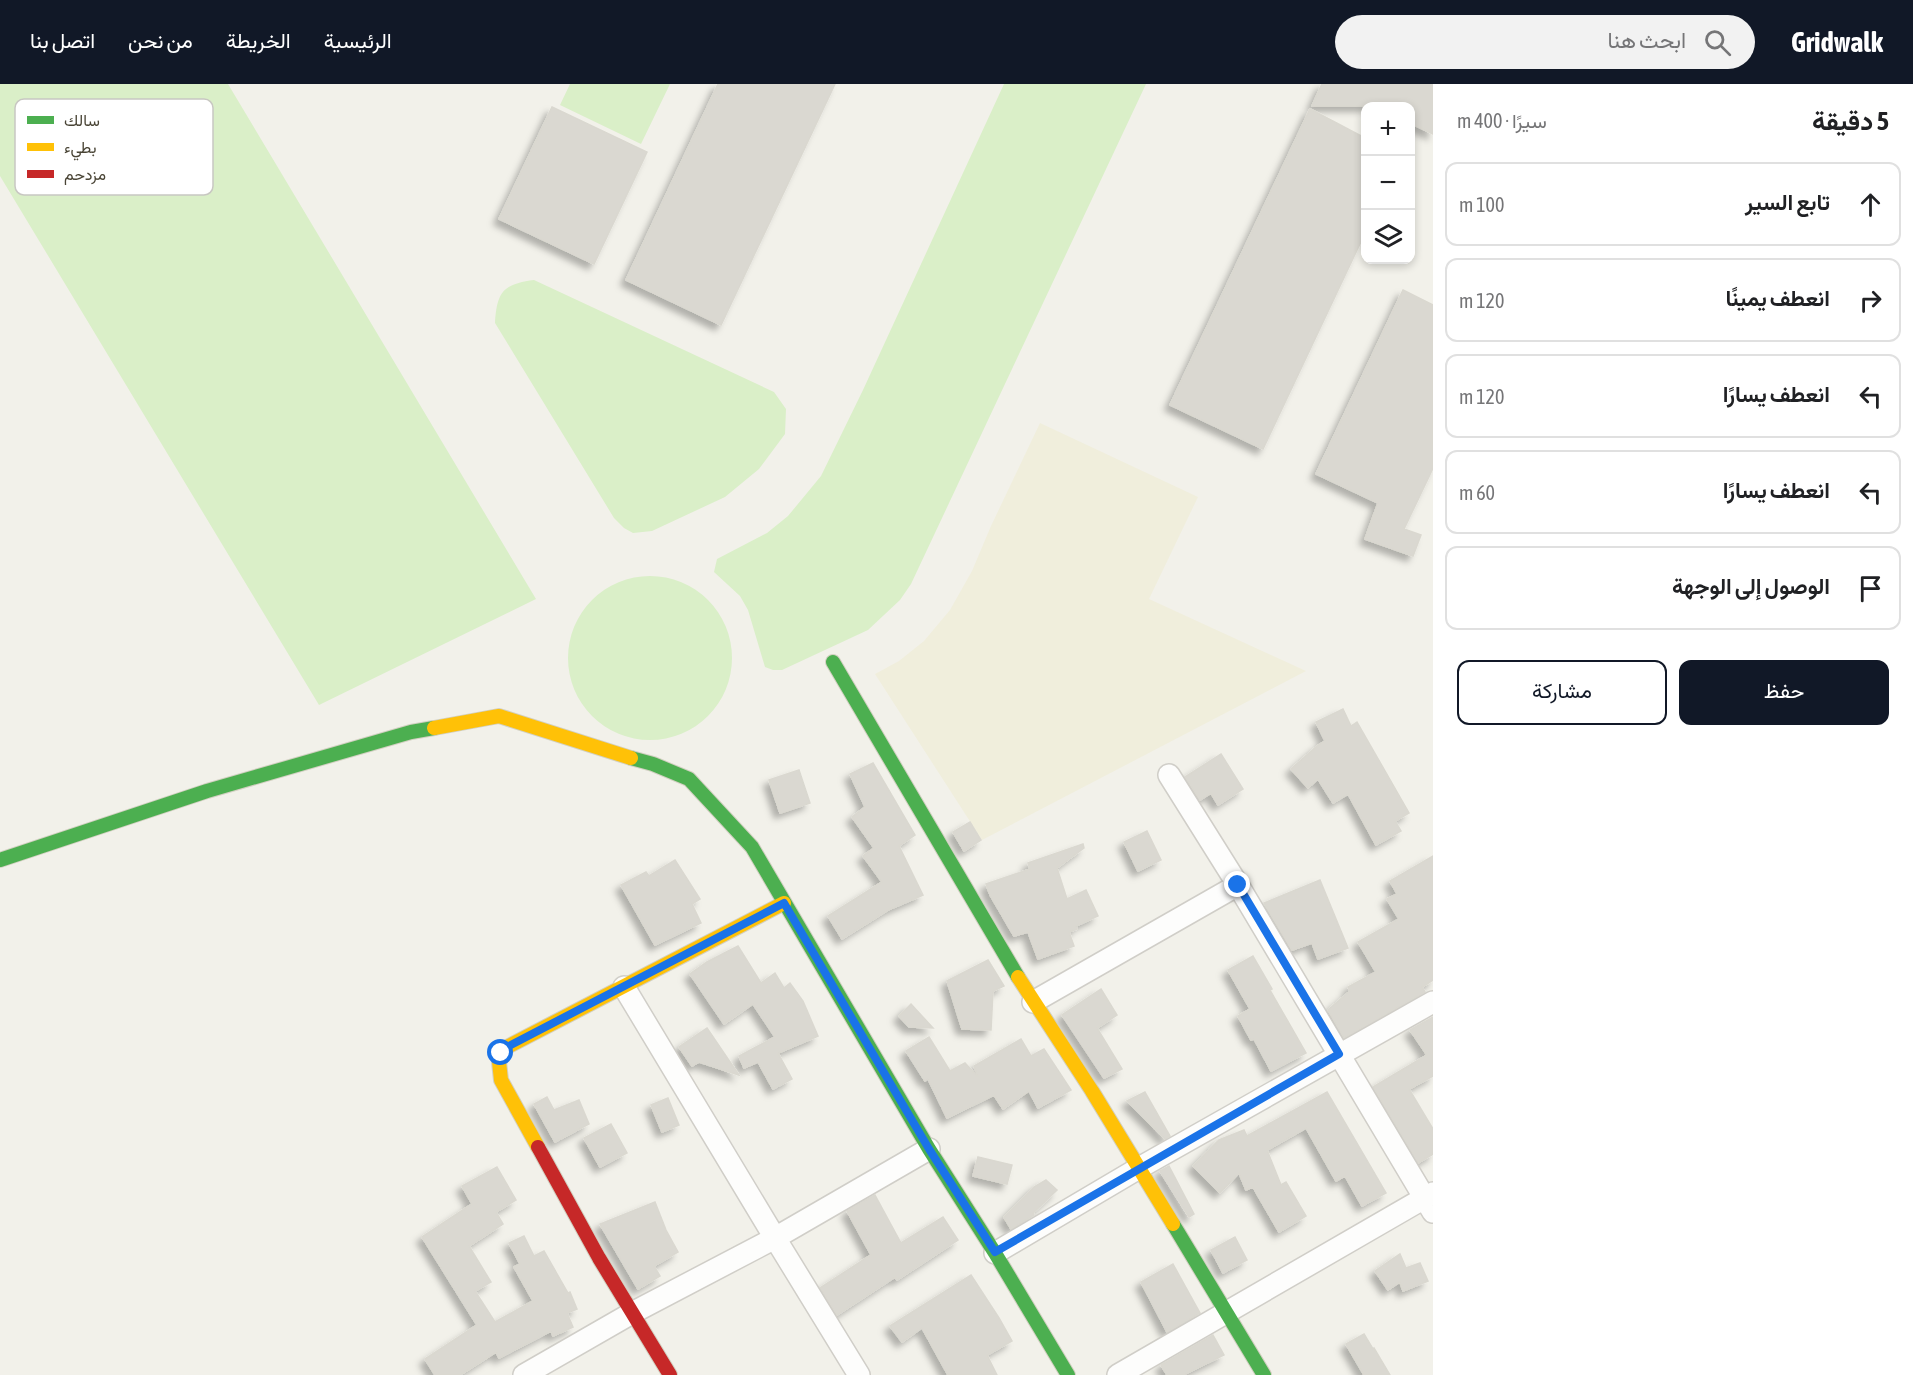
<!DOCTYPE html>
<html lang="ar">
<meta charset="utf-8">
<style>
:root{--surface:#fff;--page:#f2f2f2;--text:#202124;--muted:#757577;--line:#e0e0e0;--accent:#111827}
body{margin:0;font-family:"Asap Condensed",Vazirmatn,sans-serif;background:var(--page);color:var(--text);direction:rtl}
.controls{position:absolute;right:18px;top:18px;display:grid;overflow:hidden;border-radius:12px;box-shadow:0 3px 9px #0003}
.controls button{width:54px;height:54px;display:grid;place-items:center;padding:0;border:0;border-bottom:2px solid var(--line);background:var(--surface);color:var(--text);font:30px sans-serif}
.stop{position:absolute;width:18px;height:18px;margin:-14px;border:4px solid #1a73e8;border-radius:50%;background:#fff}
.stop.end{background:#1a73e8;border-color:#fff;box-shadow:0 2px 6px #0008}
.list{margin:0;padding:0;list-style:none}
h2{display:flex;justify-content:space-between;align-items:center;height:78px;margin:0;padding:0 24px;font-size:26px}
h2 small{font-size:20px;font-weight:400;color:var(--muted)}
.list li{display:grid;grid-template-columns:39px 1fr auto;gap:18px;align-items:center;box-sizing:border-box;height:84px;margin:0 12px 12px;padding:0 12px;border:2px solid var(--line);border-radius:12px}
.list b{display:block;font-size:22px;white-space:nowrap}
.list em{font-size:20px;font-style:normal;color:var(--muted)}
.actions{display:flex;gap:12px;padding:18px 24px}
.actions a{flex:1;padding:14px 0;border:2px solid var(--accent);border-radius:12px;text-align:center;font-size:21px;color:var(--accent)}
.actions .main{background:var(--accent);color:#fff}
.icon{flex:none;width:33px;height:33px;fill:none;stroke:currentColor;stroke-width:2;stroke-linecap:round;stroke-linejoin:round}
.map{position:relative;flex:none;width:1433px;height:1291px;overflow:hidden;direction:ltr}
header{display:flex;align-items:center;gap:36px;box-sizing:border-box;height:84px;padding:0 30px;background:var(--accent);color:#fff}
header strong{font-size:28px}
nav{display:flex;gap:33px;margin-inline-start:auto;font-size:21px}
.search{width:420px;height:54px;background:var(--page);display:flex;align-items:center;gap:15px;box-sizing:border-box;padding:0 21px;border-radius:33px;color:var(--muted);font-size:22px}
main{display:flex}
aside{flex:1;background:var(--surface)}
.map>svg:first-child{display:block}
.education{fill:#f0eedc}
.green{fill:#daefc8}
.building{fill:#dad8d1;stroke:#dad8d0;stroke-width:1.5;filter:url(#shadow)}
.lines{fill:none;stroke-linecap:round;stroke-linejoin:round}
.street-casing{stroke:#d0cec8;stroke-width:24}
.fast-casing{stroke:#d2d0c1;stroke-width:16}
.slow-casing{stroke:#d2d0c1;stroke-width:16}
.jam-casing{stroke:#d2d0c1;stroke-width:16}
.street{stroke:#fdfdfc;stroke-width:21}
.fast{stroke:#4caf50;stroke-width:14}
.slow{stroke:#ffc107;stroke-width:14}
.jam{stroke:#c62828;stroke-width:14}
.route{stroke:#1a73e8;stroke-width:8}
.key{fill:#fff;stroke:#c8c7c2;stroke-width:1.5}
.key-label{font-size:16px;fill:#494435}
</style>
<header>
<strong>Gridwalk</strong>
<div class="search"><svg class="icon" aria-label="search" viewBox="0 0 24 24"><circle cx="10" cy="10" r="6"/><path d="M15 15l6 6"/></svg>ابحث هنا</div>
<nav><a>الرئيسية</a><a>الخريطة</a><a>من نحن</a><a>اتصل بنا</a></nav>
</header>
<main>
<aside>
<h2>5 دقيقة<small>سيرًا · 400 m</small></h2>
<ul class="list">
<li><svg class="icon" aria-label="ahead" viewBox="0 0 24 24"><path d="M12 20V5M6 11l6-6 6 6"/></svg><div><b>تابع السير</b></div><em>100 m</em></li>
<li><svg class="icon" aria-label="right" viewBox="0 0 24 24"><path d="M7 20v-9h11M14 6l5 5-5 5"/></svg><div><b>انعطف يمينًا</b></div><em>120 m</em></li>
<li><svg class="icon" aria-label="left" viewBox="0 0 24 24"><path d="M17 20v-9H6M10 6l-5 5 5 5"/></svg><div><b>انعطف يسارًا</b></div><em>120 m</em></li>
<li><svg class="icon" aria-label="left" viewBox="0 0 24 24"><path d="M17 20v-9H6M10 6l-5 5 5 5"/></svg><div><b>انعطف يسارًا</b></div><em>60 m</em></li>
<li><svg class="icon" aria-label="arrive" viewBox="0 0 24 24"><path d="M6 21V4h12l-3 4 3 4H6"/></svg><div><b>الوصول إلى الوجهة</b></div></li>
</ul>
<div class="actions"><a class="main">حفظ</a><a>مشاركة</a></div>
</aside>
<div class="map">
<svg width="1433" height="1291" viewBox="0 0 1433 1291">
<defs>
<filter id="shadow"><feDropShadow dx="-5.5" dy="5.5" stdDeviation="3" flood-color="#0004"/></filter>
</defs>
<rect width="100%" height="100%" fill="#f2f1ea"/>
<path class="education" d="M1040,339L1198,413L1149,515L1306,587L982,756L875,590L899,577L924,557L950,526L972,487L991,442Z"/>
<path class="green" d="M0,0H228L536,515L319,621L0,92Z
M570,0H670L641,60L560,21Z
M1004,0H1146L911,500L900,516L868,546L782,586H773L765,583L748,526L740,512L714,488L717,475L767,449L788,432L821,392L863,306Z
M534,196L774,308L786,325L785,350L759,385L725,413L652,447L633,449L624,444L614,434L495,239C497,208 503,200 534,196Z
M568 574a82 82 0 1 1 164 0a82 82 0 1 1-164 0Z"/>
<path class="building" d="M718,0H835L721,241L626,196Z
M1322,0H1433V50L1410,39V22H1312Z
M552,23L647,68L594,180L499,135Z
M1310,25L1365,54V149L1263,365L1170,321Z
M1403,206L1433,221V384L1404,445L1421,451L1413,472L1365,455L1378,419L1316,390Z
M1343,625L1351,642L1357,638L1409,729L1395,737L1401,747L1376,761L1348,710L1333,719L1318,695L1308,704L1291,685L1317,662L1325,657L1316,638Z
M1221,670L1243,705L1218,721L1211,709L1200,716L1185,693Z
M873,679L915,751L899,762L923,811L888,826L842,855L828,832L882,798L863,772L874,764L852,733L865,723L850,690Z
M799,686L810,719L780,729L769,696Z
M970,738L981,756L964,767L953,748Z
M1147,747L1161,776L1138,787L1124,758Z
M1083,760L1084,764L1057,784L1067,815L1086,806L1098,832L1076,842L1077,845L1069,848L1074,862L1038,875L1028,848L1014,852L990,811L986,800L1030,785L1028,779Z
M1433,772V896L1422,903L1425,908L1344,954L1328,926L1350,907L1348,903L1376,888L1358,858L1399,835L1387,815L1397,810L1390,797Z
M675,776L700,815L692,820L701,839L655,861L621,801L646,788L649,792Z
M1320,796L1348,864L1318,875L1312,859L1292,866L1264,819Z
M738,862L761,899L775,889L784,904L790,899L803,917L818,952L778,969L792,995L773,1005L758,978L744,984L739,972L775,953L753,920L724,940L690,890L707,878Z
M1253,872L1272,905L1270,906L1306,969L1271,987L1254,955L1251,956L1238,932L1250,925L1228,886Z
M988,876L1004,902L993,907L991,946L962,945L947,897Z
M1101,905L1117,931L1097,944L1122,985L1104,994L1062,931Z
M911,920L933,944L909,943L899,932Z
M1433,933V992L1409,1005L1433,1045V1070L1418,1079L1373,1003L1427,971L1410,946Z
M707,944L739,991L699,978L692,982L679,963Z
M929,953L950,987L965,979L978,993L974,982L1021,955L1031,972L1044,965L1071,1006L1038,1024L1029,1007L1003,1025L994,1011L947,1034L928,995L925,997L906,967Z
M1145,1008L1170,1052L1165,1055L1127,1017Z
M1327,1008L1386,1109L1362,1122L1345,1092L1336,1097L1306,1044L1267,1066L1281,1101L1286,1098L1306,1132L1279,1148L1253,1103L1246,1106L1239,1089L1220,1109L1193,1082L1219,1056L1244,1046L1247,1052Z
M547,1013L554,1026L579,1016L589,1040L555,1058L534,1020Z
M668,1014L679,1041L662,1048L651,1021Z
M611,1040L627,1069L600,1083L584,1054Z
M978,1073L1012,1081L1007,1100L973,1092Z
M1169,1082L1194,1130L1189,1133L1160,1087Z
M497,1083L516,1116L496,1128L503,1140L469,1162L491,1198L475,1207L495,1238L533,1217L514,1183L520,1180L509,1159L524,1152L534,1172L544,1167L568,1209L570,1208L577,1225L567,1229L573,1243L553,1252L551,1247L499,1274L496,1268L460,1291H435L425,1275L477,1241L422,1153L472,1120L462,1102Z
M1046,1096L1057,1106L1033,1129L1034,1131L1011,1145L1004,1133L1034,1103Z
M875,1111L901,1159L943,1133L958,1156L897,1196L895,1193L837,1231L820,1204L871,1171L847,1127Z
M655,1118L666,1146L678,1168L654,1182L660,1192L638,1205L600,1140Z
M1235,1153L1247,1176L1223,1189L1211,1166Z
M1400,1170L1406,1184L1420,1179L1428,1197L1403,1207L1400,1198L1388,1206L1375,1187Z
M1173,1180L1200,1229L1167,1248L1141,1198Z
M971,1191L999,1234L1012,1257L987,1271L997,1291H948L922,1244L902,1258L890,1242Z
M1364,1250L1373,1265L1374,1264L1390,1291H1364L1346,1260Z
M1213,1251L1224,1271L1183,1291H1167L1161,1281Z"/>
<g class="lines">
<g class="street-casing">
<path id="street" d="M1169,691L1238,801L1433,1128
M1033,918L1238,801
M995,1169L1139,1084L1433,918
M524,1291L632,1229L775,1154L624,903
M859,1291L775,1154L929,1065
M1118,1291L1433,1109"/>
</g>
<g class="fast-casing">
<path id="fast" d="M833,578L1018,893
M631,674L653,680L689,695L752,763L929,1065L995,1169L1068,1291
M0,776L207,707L411,648L434,644
M1173,1140L1264,1291"/>
</g>
<g class="slow-casing">
<path id="slow" d="M434,644L499,632L631,674
M1018,893L1092,1007L1173,1140
M538,1063L501,996L499,978L507,963L784,819"/>
</g>
<g class="jam-casing">
<path id="jam" d="M538,1063L599,1174L670,1291"/>
</g>
<use href="#street" class="street"/>
<use href="#fast" class="fast"/>
<use href="#slow" class="slow"/>
<use href="#jam" class="jam"/>
</g>
<g class="lines">
<path class="route" d="M501,969L507,963L784,819L929,1065L995,1168L1339,970L1238,801"/>
</g>
<rect x="15" y="15" width="198" height="96" rx="9" class="key"/>
<rect x="27" y="32" width="27" height="8" fill="#4caf50"/>
<rect x="27" y="59" width="27" height="8" fill="#ffc107"/>
<rect x="27" y="86" width="27" height="8" fill="#c62828"/>
<g class="key-label">
<text x="64" y="42">سالك</text>
<text x="64" y="69">بطيء</text>
<text x="64" y="96">مزدحم</text>
</g>
</svg>
<div class="controls">
<button>+</button>
<button>−</button>
<button><svg class="icon" aria-label="layers" viewBox="0 0 24 24"><path d="M12 4l9 5-9 5-9-5zM3 14l9 5 9-5"/></svg></button>
</div>
<div class="stop" style="left:501px;top:969px"></div>
<div class="stop end" style="left:1238px;top:801px"></div>
</div>
</main>
